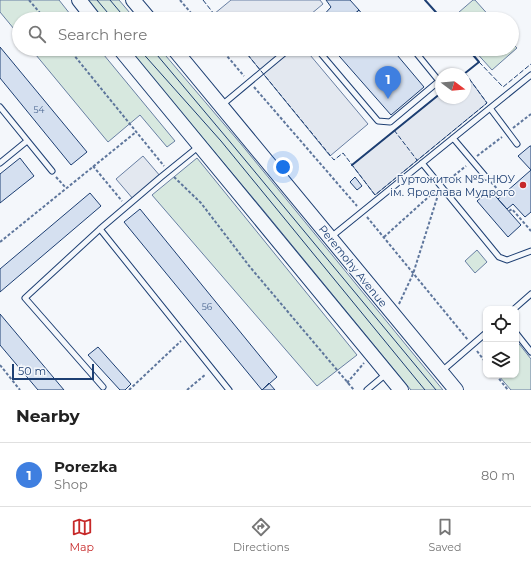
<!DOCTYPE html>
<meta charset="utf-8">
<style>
:root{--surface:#fff;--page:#f6f6f6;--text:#222;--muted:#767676;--line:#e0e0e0;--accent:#c62828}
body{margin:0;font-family:Montserrat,sans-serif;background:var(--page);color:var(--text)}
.controls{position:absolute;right:12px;bottom:12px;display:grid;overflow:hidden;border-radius:8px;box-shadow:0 1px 3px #0004}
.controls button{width:36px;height:36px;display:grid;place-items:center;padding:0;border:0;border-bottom:1px solid var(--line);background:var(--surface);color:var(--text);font:20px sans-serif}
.compass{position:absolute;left:435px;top:68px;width:36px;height:36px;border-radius:50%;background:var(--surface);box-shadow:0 1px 3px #0004;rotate:106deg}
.scale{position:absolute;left:12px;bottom:10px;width:82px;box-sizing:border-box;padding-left:4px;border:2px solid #1d3f73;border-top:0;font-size:11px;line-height:14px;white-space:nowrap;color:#1d3f73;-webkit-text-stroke:3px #f4f7fb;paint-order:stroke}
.you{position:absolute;left:283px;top:167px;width:14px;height:14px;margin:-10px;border:3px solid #fff;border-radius:50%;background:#1a73e8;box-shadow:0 0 0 6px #1a73e833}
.badge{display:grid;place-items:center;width:26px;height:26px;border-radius:50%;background:var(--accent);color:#fff;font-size:13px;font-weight:700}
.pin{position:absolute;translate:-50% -33px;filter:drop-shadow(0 1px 2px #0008)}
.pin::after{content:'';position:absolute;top:21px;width:14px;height:12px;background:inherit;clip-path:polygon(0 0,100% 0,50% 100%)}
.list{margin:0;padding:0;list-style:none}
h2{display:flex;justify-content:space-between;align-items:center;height:52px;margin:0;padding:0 16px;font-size:17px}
h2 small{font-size:13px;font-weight:400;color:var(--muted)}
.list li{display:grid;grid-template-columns:26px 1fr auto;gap:12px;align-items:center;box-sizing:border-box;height:64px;padding:0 16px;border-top:1px solid var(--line)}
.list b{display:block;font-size:15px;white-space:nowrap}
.list p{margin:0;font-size:13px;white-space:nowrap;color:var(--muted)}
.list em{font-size:13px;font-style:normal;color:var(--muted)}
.icon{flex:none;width:22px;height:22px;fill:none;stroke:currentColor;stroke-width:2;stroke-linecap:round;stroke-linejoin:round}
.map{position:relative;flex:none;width:531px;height:390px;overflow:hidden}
.search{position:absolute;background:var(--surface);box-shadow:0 1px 3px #0004;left:12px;right:12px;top:12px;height:44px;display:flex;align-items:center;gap:10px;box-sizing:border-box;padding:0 14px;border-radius:22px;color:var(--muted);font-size:15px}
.sheet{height:116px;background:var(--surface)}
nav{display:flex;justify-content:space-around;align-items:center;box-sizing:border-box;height:56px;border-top:1px solid var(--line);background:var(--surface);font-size:11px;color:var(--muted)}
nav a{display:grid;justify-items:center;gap:2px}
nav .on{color:var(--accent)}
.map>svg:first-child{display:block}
.green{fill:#d7e8df;stroke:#687fa3}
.parking{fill:#e3e8f0;stroke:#687fa3}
.building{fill:#d5e0f0;stroke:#1d3f73}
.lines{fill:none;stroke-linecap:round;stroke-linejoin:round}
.service-casing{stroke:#1d3f73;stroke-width:7}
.secondary-casing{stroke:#1d3f73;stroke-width:16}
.path{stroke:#5e769c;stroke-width:2;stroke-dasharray:3 2;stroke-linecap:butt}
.service{stroke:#f4f7fb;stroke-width:5}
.secondary{stroke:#f4f7fb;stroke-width:14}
.tram{stroke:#1d3f73;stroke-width:1}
.fence{stroke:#1d3f73;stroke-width:1;stroke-dasharray:5 2;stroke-linecap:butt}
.wall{stroke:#1d3f73;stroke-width:2}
.poi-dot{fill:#c62828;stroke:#f4f7fb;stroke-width:1.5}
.labels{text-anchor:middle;stroke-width:3;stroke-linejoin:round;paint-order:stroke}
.number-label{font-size:9px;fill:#4b6792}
.poi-label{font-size:11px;fill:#1d3f73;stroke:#f4f7fb;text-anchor:end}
.street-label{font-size:11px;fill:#1d3f73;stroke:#f4f7fb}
</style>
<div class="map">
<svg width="531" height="390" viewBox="0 0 531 390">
<rect width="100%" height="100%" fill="#f4f7fb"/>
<path class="green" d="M0,0H59L74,19H19V35L0,12Z
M87,0H119L135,19H103Z
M473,0H475L492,19H451Z
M512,43L517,48L492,70L473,49H512Z
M31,49H99L175,141L167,147L140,115L108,142Z
M128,49H160L241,144L443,390H411L264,211Z
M197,158L357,355L317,386L152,195Z
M477,250L487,262L475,273L465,261Z
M516,340L531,359V390H511L498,375H516Z"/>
<path class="parking" d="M231,0H320L323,4L305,19H218L214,14Z
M243,49H305L368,124L330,156Z
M465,73L487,103L375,195L352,165L441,93V98H465Z
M143,156L161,177L134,200L116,179Z"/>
<path class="building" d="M326,0H350L359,10L349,19H321V18L331,7Z
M359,10L366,19H349Z
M0,47L87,152L71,165L0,78Z
M333,49H392L424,87L391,115Z
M530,146H531V212L525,217L513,204L507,209L498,199L531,170L518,156Z
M20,158L34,176L0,203V174Z
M355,177L362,186L357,190L350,182Z
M490,190L521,225L508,237L477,201Z
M90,193L101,206L0,292V269Z
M140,209L277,377L262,390L124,222Z
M0,314L27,346L64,390H38L0,345Z
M98,347L131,384L125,390H120L88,355Z
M269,383L275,390H262Z"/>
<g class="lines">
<g class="service-casing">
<path id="service" d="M317,49L378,121L390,122L439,81L413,49
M222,105L289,49
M0,107L52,171
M490,108L517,144
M453,138L486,177
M198,147L161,177L100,229L229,390
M0,163L27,141
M422,163L499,257L507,260L531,251
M100,229L25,298L103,387
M331,237L531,75
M514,309L531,294
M516,333L531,352
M442,371L486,333
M367,390L386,374"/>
</g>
<g class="secondary-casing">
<path id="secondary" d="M79,0L94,19
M133,0L149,19
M120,49L401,390
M174,49L456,390"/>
</g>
<path class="path" d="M29,0L45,19
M180,0L196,19
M69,49L164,166
M221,49L244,76
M254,87L357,206
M513,128L531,114
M477,156L502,137
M93,166L122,201
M56,177L66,188
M174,177L201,203L250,267L354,390
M446,182L466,166
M491,182L500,192L495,196
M509,211L512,209L531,231
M367,217L468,340
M384,237L435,191
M0,242L136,132
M399,304L413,274L438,195
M477,351L486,363
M0,365L20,390
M496,375L508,390
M347,383L364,363
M129,390L181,341
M187,390L206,374"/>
<use href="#service" class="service"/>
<use href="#secondary" class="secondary"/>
<path class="tram" d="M97,0L113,19
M110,0L126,19
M139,49L221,141L425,390
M152,49L226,137L436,390"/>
<path class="fence" d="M203,0L218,19
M243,49L334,160L343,153L375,195L487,103L465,73
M479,62L503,87L531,64
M394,130L417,160H416
M353,166L352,165L441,93"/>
<path class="wall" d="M425,0L442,19
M464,74L479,62L468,49
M352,165L441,93"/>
</g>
<circle class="poi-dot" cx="523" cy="185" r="4"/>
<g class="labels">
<g class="number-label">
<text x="39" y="113">54</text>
<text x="207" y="310">56</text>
</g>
<g class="poi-label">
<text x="515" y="183">Гуртожиток №5 НЮУ<tspan x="515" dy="13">ім. Ярослава Мудрого</tspan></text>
</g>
<g class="street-label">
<text transform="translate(353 266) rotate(51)" y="4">Peremohy Avenue</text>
</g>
</g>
</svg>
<div class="controls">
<button><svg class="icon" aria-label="locate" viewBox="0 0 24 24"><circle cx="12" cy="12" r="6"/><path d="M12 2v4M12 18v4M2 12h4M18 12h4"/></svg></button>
<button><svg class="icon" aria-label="layers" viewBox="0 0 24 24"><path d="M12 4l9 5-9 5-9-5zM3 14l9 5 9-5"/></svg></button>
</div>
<svg class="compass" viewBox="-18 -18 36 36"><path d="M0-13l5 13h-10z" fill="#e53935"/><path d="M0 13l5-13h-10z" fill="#767676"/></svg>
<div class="scale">50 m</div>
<div class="you"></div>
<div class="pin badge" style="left:388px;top:99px;background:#3f7fe0">1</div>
<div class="search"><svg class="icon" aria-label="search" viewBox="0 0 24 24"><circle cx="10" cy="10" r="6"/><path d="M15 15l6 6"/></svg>Search here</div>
</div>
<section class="sheet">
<h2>Nearby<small></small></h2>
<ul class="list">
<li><span class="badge" style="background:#3f7fe0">1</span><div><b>Porezka</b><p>Shop</p></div><em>80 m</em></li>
</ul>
</section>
<nav>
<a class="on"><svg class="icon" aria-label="map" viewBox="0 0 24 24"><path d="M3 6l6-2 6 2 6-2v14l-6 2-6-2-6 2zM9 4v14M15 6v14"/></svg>Map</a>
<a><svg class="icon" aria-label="directions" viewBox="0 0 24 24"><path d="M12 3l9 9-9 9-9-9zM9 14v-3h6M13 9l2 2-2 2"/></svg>Directions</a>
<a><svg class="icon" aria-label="saved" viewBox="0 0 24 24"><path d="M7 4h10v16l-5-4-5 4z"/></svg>Saved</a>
</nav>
